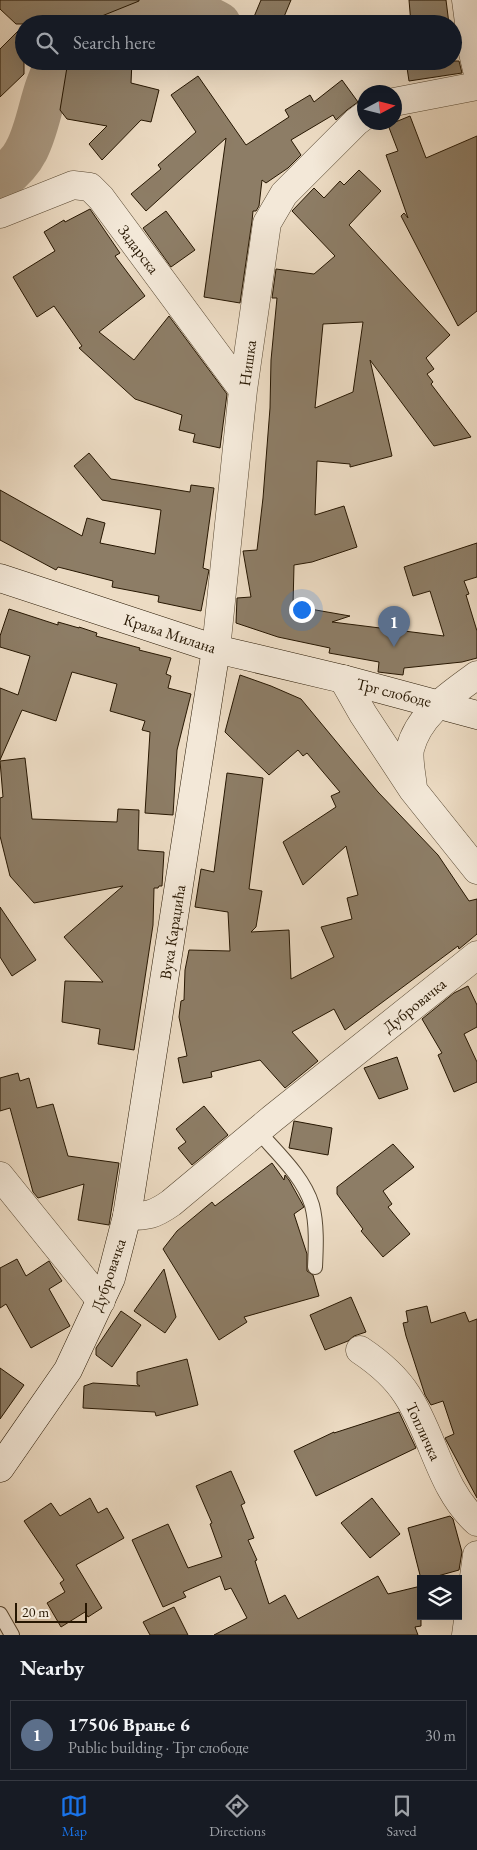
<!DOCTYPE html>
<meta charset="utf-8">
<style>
:root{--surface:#171b24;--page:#242831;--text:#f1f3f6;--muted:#9ea1a6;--line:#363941;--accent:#1a73e8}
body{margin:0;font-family:"EB Garamond",serif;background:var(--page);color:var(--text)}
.controls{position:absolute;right:15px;bottom:15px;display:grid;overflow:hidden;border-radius:0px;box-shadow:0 5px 20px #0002}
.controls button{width:45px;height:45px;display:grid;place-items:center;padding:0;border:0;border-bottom:1px solid var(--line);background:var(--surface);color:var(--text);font:25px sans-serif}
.compass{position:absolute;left:357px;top:85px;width:45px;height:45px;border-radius:50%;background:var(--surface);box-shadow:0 5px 20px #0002;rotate:83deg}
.scale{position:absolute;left:15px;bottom:12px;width:72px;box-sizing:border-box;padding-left:5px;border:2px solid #271702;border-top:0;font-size:14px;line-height:18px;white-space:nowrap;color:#271702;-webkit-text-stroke:4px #f3e8d8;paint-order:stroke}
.you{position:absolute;left:301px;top:609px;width:18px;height:18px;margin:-12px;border:4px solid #fff;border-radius:50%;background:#1a73e8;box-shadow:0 0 0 8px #1a73e833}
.badge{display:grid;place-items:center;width:32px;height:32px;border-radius:50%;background:var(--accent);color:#fff;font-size:16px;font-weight:700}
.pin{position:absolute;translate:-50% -41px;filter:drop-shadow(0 1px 2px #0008)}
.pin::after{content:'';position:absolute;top:26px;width:18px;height:15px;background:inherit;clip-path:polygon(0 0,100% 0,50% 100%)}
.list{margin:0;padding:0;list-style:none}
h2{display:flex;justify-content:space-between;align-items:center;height:65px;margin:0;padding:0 20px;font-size:21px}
h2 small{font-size:16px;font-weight:400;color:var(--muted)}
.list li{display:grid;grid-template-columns:32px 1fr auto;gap:15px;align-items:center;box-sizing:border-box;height:70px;margin:0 10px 10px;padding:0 10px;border:1px solid var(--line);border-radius:0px}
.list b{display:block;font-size:19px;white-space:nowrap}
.list p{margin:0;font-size:16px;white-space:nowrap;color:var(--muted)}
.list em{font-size:16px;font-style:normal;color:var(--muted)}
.icon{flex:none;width:28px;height:28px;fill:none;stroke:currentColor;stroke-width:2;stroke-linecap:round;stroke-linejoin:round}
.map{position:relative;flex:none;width:477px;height:1635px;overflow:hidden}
.search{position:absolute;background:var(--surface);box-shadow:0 5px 20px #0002;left:15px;right:15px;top:15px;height:55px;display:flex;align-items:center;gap:12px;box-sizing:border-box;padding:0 18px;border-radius:28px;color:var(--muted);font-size:19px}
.sheet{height:145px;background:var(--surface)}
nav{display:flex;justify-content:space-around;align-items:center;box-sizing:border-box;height:70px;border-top:1px solid var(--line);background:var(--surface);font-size:14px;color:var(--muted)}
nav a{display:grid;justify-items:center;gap:2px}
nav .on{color:var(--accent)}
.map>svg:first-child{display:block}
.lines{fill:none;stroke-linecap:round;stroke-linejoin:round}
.river{stroke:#a99881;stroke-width:44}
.building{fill:#8d7d66;stroke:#271702;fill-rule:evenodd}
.lane-casing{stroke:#584832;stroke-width:16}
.street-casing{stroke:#584832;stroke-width:29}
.secondary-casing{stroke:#271702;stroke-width:29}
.lane{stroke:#f3e8d8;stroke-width:14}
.street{stroke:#f3e8d8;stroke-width:28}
.secondary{stroke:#f3e8d8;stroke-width:28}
.labels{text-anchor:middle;stroke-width:4;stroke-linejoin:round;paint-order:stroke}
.street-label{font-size:16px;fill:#271702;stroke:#f3e8d8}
</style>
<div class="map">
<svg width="477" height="1635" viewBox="0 0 477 1635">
<rect width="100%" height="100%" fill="#ecdbc3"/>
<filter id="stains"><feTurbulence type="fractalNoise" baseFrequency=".004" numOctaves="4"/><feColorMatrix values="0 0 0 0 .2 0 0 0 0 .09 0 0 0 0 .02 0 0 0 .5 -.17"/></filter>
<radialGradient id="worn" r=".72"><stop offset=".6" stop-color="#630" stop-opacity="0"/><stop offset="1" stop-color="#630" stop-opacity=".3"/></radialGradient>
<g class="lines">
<path class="river" d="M116,24C149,11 187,4 219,24
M0,180C10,172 20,163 26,151C41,123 41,87 60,61"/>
</g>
<path class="building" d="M0,0H139V1L82,24H16L0,9Z
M261,0H291L281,24H251Z
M409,0H446L449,24H411Z
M24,25V74L0,97V49Z
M68,61H132L131,83L159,90L151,122L141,120L102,160L89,144L107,126L67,119L60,110Z
M406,61H459L462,73L409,81Z
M198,76L246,145L289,117L285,110L310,95L314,102L342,80L358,102L347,110L336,120L333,115L291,140L301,155L288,168L266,183L262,180L259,206L256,211H253L252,221L240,303L204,297L226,138L146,211L131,194L161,169L158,165L196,132L171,95Z
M410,116L426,158L477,136V311L458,326L401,216L404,213L408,218L386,155L398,151L388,125Z
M359,170L381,191L349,225L450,335L426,358L434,369L427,374L433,382L431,384L471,437L434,446L370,360L392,456L350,467V464L317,461L315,515L344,506L357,547L312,562L294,565L293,606L350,616L332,622L444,636L430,591L413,596L404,567L477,543V577L464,581L469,594L466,595L477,631V658L462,662L404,668L403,675L378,672L379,662L329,653L330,648L278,637L236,623L237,598L251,597L243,551L257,550L263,498L270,408L271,360L277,298H272L276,269L314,274L335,256L292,211L314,188L324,198L340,181L344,185ZM363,322L353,392L315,408L323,324Z
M90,209L120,253L115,256L145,296L99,332L134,360L169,316L227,394L220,448L193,442L195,434L179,430L182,415L135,399L79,348L82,346L54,306L37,317L13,277L55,251L44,232L64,220L65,222Z
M166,211L195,250L171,267L143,228Z
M89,453L111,479L190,492L191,485L214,488L203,568L209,570L201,611L158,602L159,596L112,587L113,581L58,567L56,570L0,540V490L82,536L87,518L105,523L100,543L155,554L161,510L102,500L74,466Z
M9,609L58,625V622L79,628V627L97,633L96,636L140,648L139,650L171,658L166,674L171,676L168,688L191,694L177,750L173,815L145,813L150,732L142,730L145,721L110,711L117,684L72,672L56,721L22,710L0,760V688L18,695L30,656L0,647V636Z
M240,675L271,686L301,699L378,792L438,855L469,901L477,899V934L459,949L458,946L345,1030L334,1009L292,1032L318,1061L285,1088L260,1060L211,1072L212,1077L183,1083L178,1058L187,1056L179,1017L181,1001L184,1000L185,970L189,950L230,951L228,912L195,907L201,869L214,872L227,773L263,778L249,889L262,891L256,927L251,932L289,930L291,979L334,957L321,927L352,919L347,898L358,895L346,846L303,885L283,842L336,807L331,796L340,792L307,753L303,756L298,750L269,775L225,732Z
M25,758L32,819L117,822L118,809L139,810L138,850L164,852L162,886H159L158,888H154L153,925L134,1050L98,1044L100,1029L62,1022L65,981L103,982L64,937L123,886L34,903L10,876L0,836V798L3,797L0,761Z
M0,907L36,960L12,976L0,957Z
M468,986L477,1005V1027L464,1034L477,1062V1082L454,1092L438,1055L442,1053L422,1019L454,993Z
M397,1057L408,1089L379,1099L364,1068Z
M18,1073L20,1081L29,1078L37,1108L53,1104L68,1156L119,1163L109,1225L78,1220L84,1184L38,1198L33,1192L10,1108L0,1111V1078Z
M204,1106L228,1135L192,1165L178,1148L186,1142L176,1129Z
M294,1121L332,1128L328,1155L289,1148Z
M393,1144L414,1167L383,1191L392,1204L388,1207L410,1234L383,1257L361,1231L363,1229L337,1194V1187Z
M272,1163L284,1180L285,1175L289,1180L304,1207L294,1214L307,1254V1271L313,1275L319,1296L244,1317L247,1322L219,1340L163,1249L177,1231L212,1202L215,1206Z
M17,1259L26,1276L49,1261L52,1266L62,1281L49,1289L70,1326L31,1348L6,1304L0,1308V1268Z
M164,1269L176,1317L165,1333L134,1311Z
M351,1297L366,1332L354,1336L348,1341L325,1350L310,1315Z
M427,1306L431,1323L465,1312L469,1322L477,1319V1498L445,1438L454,1434L443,1401L431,1405L425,1395L406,1336L403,1323L408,1322L406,1311Z
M121,1311L141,1325L112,1367L96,1355V1348Z
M187,1359L198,1405L156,1416L155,1412L83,1408L84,1386L93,1383L140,1386L137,1384V1372Z
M0,1368L24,1385L0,1419Z
M399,1412L416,1448L316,1496L294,1451L334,1432V1433Z
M231,1471L245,1503L241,1505L254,1538L248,1540L257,1560L255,1561L269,1604L285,1595L298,1619L378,1576L388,1594L421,1586V1626L415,1627L418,1635H214L247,1618L231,1588L225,1590L220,1576L183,1592L186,1597L163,1607L132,1540L168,1524L188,1568L222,1557L210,1524L212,1523L196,1486Z
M90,1498L98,1513L107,1508L124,1538L76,1565L102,1608L88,1617L85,1612L61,1627L47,1603L65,1592L60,1583L64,1580L24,1521L51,1503L60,1516Z
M372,1498L400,1534L370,1558L341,1523Z
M450,1516L453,1519L462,1552L459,1570L427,1579H421L408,1528Z
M174,1607L188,1635H150L143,1622Z"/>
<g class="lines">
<g class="lane-casing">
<path id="lane" d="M258,1131C277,1153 303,1176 312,1205C317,1224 316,1247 315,1267
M0,1614L12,1635"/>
</g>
<g class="street-casing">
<path id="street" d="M466,0L473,53L477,70
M394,102L477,86
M0,214L73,185L90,187L101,198L243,390
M216,649L243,390L267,223L284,194L356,122L364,116
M343,679L363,714L413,790L477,870
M413,788C412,776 408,760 410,749C419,714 450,695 477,675
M0,1176L101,1301
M127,1216C148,1216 154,1215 171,1203L273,1118L477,955
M360,1350C378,1362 395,1376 407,1395C434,1436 440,1489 477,1522
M466,1635L477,1555"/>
</g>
<g class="secondary-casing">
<path id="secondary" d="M0,578L216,649L343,679L477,715
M0,1468L68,1370L111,1278L127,1216L216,649"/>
</g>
<use href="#lane" class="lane"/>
<use href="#street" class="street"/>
<use href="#secondary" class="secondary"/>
</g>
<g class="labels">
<g class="street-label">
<text transform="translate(139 249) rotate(53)" y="6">Задарска</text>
<text transform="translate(247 363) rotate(-82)" y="6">Нишка</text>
<text transform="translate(170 633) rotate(18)" y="6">Краља Милана</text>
<text transform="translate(394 692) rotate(14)" y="6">Трг слободе</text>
<text transform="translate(172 932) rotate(-81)" y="6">Вука Караџића</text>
<text transform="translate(414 1005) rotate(-39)" y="6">Дубровачка</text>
<text transform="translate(108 1275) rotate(-71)" y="6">Дубровачка</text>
<text transform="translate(424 1431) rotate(65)" y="6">Топличка</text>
</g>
</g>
<rect width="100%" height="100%" filter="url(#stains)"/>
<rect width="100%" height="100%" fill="url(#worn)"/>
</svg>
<div class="controls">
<button><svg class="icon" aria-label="layers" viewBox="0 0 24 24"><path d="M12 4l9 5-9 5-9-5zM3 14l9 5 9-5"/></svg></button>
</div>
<svg class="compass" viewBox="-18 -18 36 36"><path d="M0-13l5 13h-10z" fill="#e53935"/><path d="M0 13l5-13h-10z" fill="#9ea1a6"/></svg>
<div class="scale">20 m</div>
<div class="you"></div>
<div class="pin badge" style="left:394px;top:647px;background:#5c6f8a">1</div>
<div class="search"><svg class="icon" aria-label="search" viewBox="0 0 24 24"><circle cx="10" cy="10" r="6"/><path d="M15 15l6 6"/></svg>Search here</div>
</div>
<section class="sheet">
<h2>Nearby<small></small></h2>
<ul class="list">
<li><span class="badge" style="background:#5c6f8a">1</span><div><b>17506 Врање 6</b><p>Public building · Трг слободе</p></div><em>30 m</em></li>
</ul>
</section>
<nav>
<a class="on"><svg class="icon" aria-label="map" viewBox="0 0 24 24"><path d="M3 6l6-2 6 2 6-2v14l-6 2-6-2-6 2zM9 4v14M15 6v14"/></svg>Map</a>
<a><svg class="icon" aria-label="directions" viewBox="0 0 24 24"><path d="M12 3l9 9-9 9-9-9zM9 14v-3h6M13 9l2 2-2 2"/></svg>Directions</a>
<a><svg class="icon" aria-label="saved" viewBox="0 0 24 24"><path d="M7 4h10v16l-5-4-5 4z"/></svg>Saved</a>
</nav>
